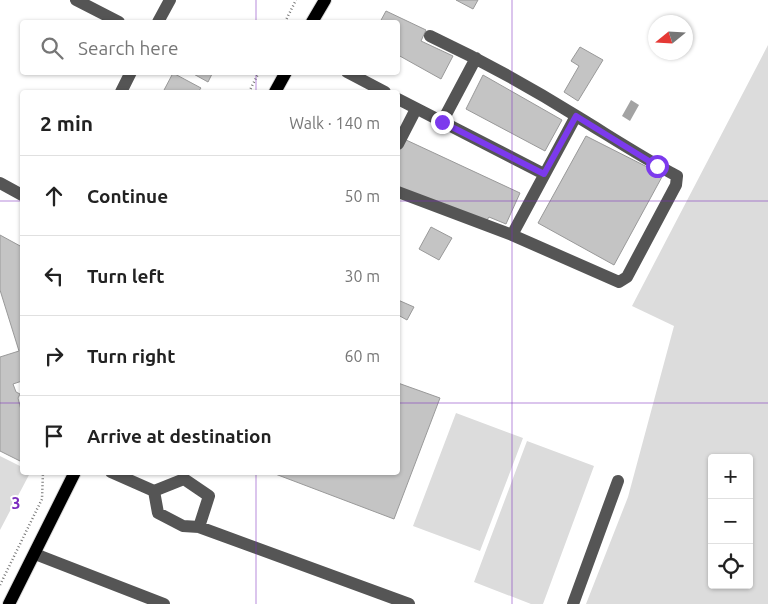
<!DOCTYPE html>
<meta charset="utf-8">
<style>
:root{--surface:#fff;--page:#f2f2f2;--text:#222;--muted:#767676;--line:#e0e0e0}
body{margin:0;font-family:Ubuntu,sans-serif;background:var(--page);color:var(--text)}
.controls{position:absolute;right:15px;bottom:15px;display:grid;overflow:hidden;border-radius:5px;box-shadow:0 1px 4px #0004}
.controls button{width:45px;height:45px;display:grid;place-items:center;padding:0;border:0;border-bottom:1px solid var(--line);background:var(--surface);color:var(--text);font:25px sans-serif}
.compass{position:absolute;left:648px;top:15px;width:45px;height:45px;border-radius:50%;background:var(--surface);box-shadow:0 1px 4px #0004;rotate:252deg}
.stop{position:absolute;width:15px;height:15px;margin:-11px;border:4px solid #7c3aed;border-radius:50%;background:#fff}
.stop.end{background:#7c3aed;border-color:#fff;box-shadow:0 1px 5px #0008}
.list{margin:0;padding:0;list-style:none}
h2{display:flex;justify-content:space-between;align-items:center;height:65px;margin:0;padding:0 20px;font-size:21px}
h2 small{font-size:16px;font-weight:400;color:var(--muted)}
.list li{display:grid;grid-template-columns:32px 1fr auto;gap:15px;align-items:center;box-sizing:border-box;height:80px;padding:0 20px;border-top:1px solid var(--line)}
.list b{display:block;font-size:19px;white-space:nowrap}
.list em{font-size:16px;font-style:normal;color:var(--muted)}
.icon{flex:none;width:28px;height:28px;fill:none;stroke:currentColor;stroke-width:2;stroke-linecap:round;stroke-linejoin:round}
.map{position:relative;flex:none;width:768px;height:604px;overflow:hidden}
.search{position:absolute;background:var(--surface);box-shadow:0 1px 4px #0004;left:20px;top:20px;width:380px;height:55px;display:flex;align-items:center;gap:12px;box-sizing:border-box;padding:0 18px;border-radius:5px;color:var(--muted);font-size:19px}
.panel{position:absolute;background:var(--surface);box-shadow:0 1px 4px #0004;left:20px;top:90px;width:380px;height:385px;border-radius:5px}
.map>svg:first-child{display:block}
.green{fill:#dcdcdc;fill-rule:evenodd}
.water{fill:#a3a3a3}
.building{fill:#c4c4c4;stroke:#999}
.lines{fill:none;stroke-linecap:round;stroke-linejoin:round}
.major-casing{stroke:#dbdbdb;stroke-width:14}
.path{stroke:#777;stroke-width:2.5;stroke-dasharray:1 2.5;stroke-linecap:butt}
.minor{stroke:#555;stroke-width:12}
.major{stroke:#000;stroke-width:12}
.route{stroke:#7c3aed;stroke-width:6}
.grid{fill:none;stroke:#7b2cbf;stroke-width:1;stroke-opacity:0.55}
.grid-label{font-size:16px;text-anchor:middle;font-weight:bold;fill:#7b2cbf;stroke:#fff;stroke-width:4;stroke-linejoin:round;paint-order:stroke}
</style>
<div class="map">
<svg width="768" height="604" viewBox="0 0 768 604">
<rect width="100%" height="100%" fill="#fff"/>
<path class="green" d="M768,45V604H586L628,497L674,326L632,306ZM712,458H749V585H712Z
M456,413L523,438L480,551L413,526Z
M527,441L594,466L543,604H531L474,582Z
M0,456L22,467V472L30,473L0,530Z"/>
<path class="water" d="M631,100L639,105L630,121L622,116Z"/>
<path class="building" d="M456,0H478L473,9Z
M386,11L426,30L421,41L453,56L441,79L398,55V22H380Z
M580,47L603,60L578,101L564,92L579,66L571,61Z
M190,72H213L208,82Z
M173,73L201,88L198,92H163Z
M483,75L562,120L545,151L466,109Z
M586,136L663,175L614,265L538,223Z
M404,139L520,193L506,224L489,217L485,223L398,187V153Z
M431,227L452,238L439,260L419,249Z
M0,235L22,247V381L13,384L16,392L20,394L18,398L22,414V462L0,451V357L19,351L0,290Z
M398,300L414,307L407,320L398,315Z
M398,383L440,398L394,519L270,472H398Z"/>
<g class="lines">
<g class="major-casing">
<path id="major" d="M312,22L325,0
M275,92L286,72
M9,604L75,472"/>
</g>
<path class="path" d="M285,22L296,0
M249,92L259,72
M0,585L42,499L43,472"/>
<path class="minor" d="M76,0L119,22
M158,22L170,0
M347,72L385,92
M121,92L131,72
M398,99L544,174
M442,122L476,58
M398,144L416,109
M0,183L22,195
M398,192L512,235L619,282L627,277L676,185L677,176C643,158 611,137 578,117C530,87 481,60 430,36
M512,235L576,116
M111,472L154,491
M199,527L209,496L184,479L154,491L158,513L183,526L199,527L409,604
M35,554L164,604
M573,604L618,481"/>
<use href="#major" class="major"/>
</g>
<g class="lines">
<path class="route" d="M442,122L544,174L576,116L657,166"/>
</g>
<path class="grid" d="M256,0V22M512,0V604M256,72V92M0,201H22M398,201H768M0,403H22M398,403H768M256,472V604"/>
<g class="grid-label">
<text x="16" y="509">3</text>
</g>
</svg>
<div class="controls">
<button>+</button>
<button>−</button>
<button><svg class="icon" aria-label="locate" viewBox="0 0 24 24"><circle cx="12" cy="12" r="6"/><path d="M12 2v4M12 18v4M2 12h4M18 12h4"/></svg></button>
</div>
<svg class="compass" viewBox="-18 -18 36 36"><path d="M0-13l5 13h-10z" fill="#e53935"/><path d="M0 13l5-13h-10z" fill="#767676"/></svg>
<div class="stop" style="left:657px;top:166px"></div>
<div class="stop end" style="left:442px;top:122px"></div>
<div class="search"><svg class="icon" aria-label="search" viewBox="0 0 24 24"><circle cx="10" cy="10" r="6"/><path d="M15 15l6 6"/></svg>Search here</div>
<section class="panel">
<h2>2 min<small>Walk · 140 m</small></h2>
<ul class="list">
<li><svg class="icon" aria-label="ahead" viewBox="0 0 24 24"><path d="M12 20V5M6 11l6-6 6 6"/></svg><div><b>Continue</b></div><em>50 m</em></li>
<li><svg class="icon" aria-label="left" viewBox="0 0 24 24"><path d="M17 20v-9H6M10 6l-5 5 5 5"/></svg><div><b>Turn left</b></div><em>30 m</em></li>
<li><svg class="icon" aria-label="right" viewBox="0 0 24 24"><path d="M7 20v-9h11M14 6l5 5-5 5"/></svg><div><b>Turn right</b></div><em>60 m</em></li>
<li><svg class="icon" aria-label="arrive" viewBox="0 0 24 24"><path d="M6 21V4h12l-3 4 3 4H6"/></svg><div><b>Arrive at destination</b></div></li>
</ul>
</section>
</div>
